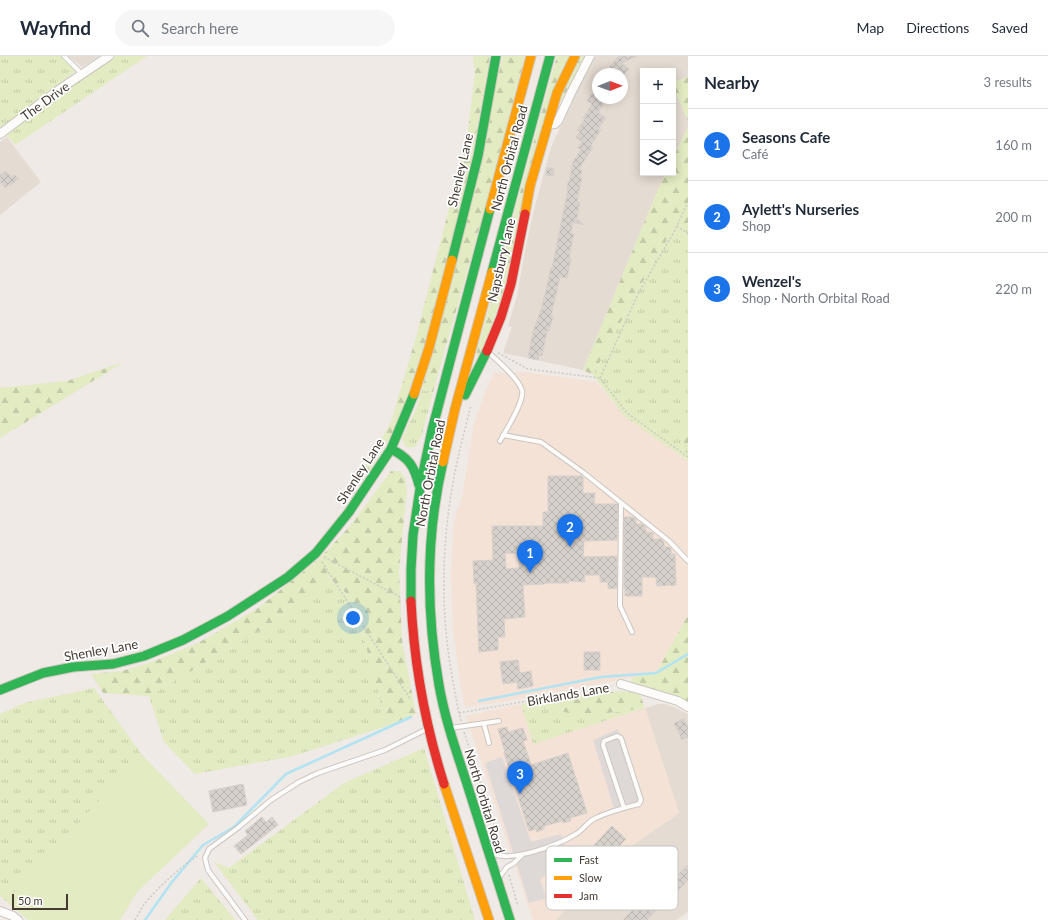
<!DOCTYPE html>
<meta charset="utf-8">
<style>
:root{--surface:#fff;--page:#f6f6f7;--text:#1f2937;--muted:#747a83;--line:#e0e1e3;--accent:#1a73e8}
body{margin:0;font-family:Lato,sans-serif;background:var(--page);color:var(--text)}
.controls{position:absolute;right:12px;top:12px;display:grid;overflow:hidden;border-radius:0px;box-shadow:0 2px 10px #0003}
.controls button{width:36px;height:36px;display:grid;place-items:center;padding:0;border:0;border-bottom:1px solid var(--line);background:var(--surface);color:var(--text);font:20px sans-serif}
.compass{position:absolute;left:592px;top:12px;width:36px;height:36px;border-radius:50%;background:var(--surface);box-shadow:0 2px 10px #0003;rotate:89deg}
.scale{position:absolute;left:12px;bottom:10px;width:56px;box-sizing:border-box;padding-left:4px;border:2px solid #443a32;border-top:0;font-size:11px;line-height:14px;white-space:nowrap;color:#443a32;-webkit-text-stroke:3px #fff;paint-order:stroke}
.you{position:absolute;left:353px;top:562px;width:14px;height:14px;margin:-10px;border:3px solid #fff;border-radius:50%;background:#1a73e8;box-shadow:0 0 0 6px #1a73e833}
.badge{display:grid;place-items:center;width:26px;height:26px;border-radius:50%;background:var(--accent);color:#fff;font-size:13px;font-weight:700}
.pin{position:absolute;translate:-50% -33px;filter:drop-shadow(0 1px 2px #0008)}
.pin::after{content:'';position:absolute;top:21px;width:14px;height:12px;background:inherit;clip-path:polygon(0 0,100% 0,50% 100%)}
.list{margin:0;padding:0;list-style:none}
h2{display:flex;justify-content:space-between;align-items:center;height:52px;margin:0;padding:0 16px;font-size:17px}
h2 small{font-size:13px;font-weight:400;color:var(--muted)}
.list li{display:grid;grid-template-columns:26px 1fr auto;gap:12px;align-items:center;box-sizing:border-box;height:72px;padding:0 16px;border-top:1px solid var(--line)}
.list b{display:block;font-size:15px;white-space:nowrap}
.list p{margin:0;font-size:13px;white-space:nowrap;color:var(--muted)}
.list em{font-size:13px;font-style:normal;color:var(--muted)}
.icon{flex:none;width:22px;height:22px;fill:none;stroke:currentColor;stroke-width:2;stroke-linecap:round;stroke-linejoin:round}
.map{position:relative;flex:none;width:688px;height:864px;overflow:hidden}
header{display:flex;align-items:center;gap:24px;box-sizing:border-box;height:56px;padding:0 20px;background:var(--surface);border-bottom:1px solid var(--line)}
header strong{font-size:19px}
nav{display:flex;gap:22px;margin-inline-start:auto;font-size:14px}
.search{width:280px;height:36px;background:var(--page);display:flex;align-items:center;gap:10px;box-sizing:border-box;padding:0 14px;border-radius:22px;color:var(--muted);font-size:15px}
main{display:flex}
aside{flex:1;background:var(--surface)}
.map>svg:first-child{display:block}
.residential{fill:#e4dbd2;fill-rule:evenodd}
.commercial{fill:#f4e2d6}
.grass{fill:url(#grass-tufts)}
.forest{fill:url(#forest-firs)}
.garden{fill:#e2ebc2}
.parking{fill:#ded9d6}
.lines{fill:none;stroke-linecap:round;stroke-linejoin:round}
.stream{stroke:#b1e3f2;stroke-width:2.5}
.building{fill:url(#building-cross-hatch);stroke:#d7d0cb;fill-rule:evenodd}
.lane-casing{stroke:#cbc6c1;stroke-width:6}
.street-casing{stroke:#cbc6c1;stroke-width:10}
.fast-casing{stroke:#d0c7bd;stroke-width:11}
.slow-casing{stroke:#d0c7bd;stroke-width:11}
.jam-casing{stroke:#d0c7bd;stroke-width:11}
.path{stroke:#cdc9c5;stroke-width:1.5;stroke-dasharray:2 2;stroke-linecap:butt}
.lane{stroke:#fdfcfb;stroke-width:4}
.street{stroke:#fdfcfb;stroke-width:8}
.fast{stroke:#30b455;stroke-width:9}
.slow{stroke:#ff9f0a;stroke-width:9}
.jam{stroke:#e5322d;stroke-width:9}
.labels{text-anchor:middle;stroke-width:3.5;stroke-linejoin:round;paint-order:stroke}
.street-label{font-size:13px;fill:#443a32;stroke:#fff}
.key{fill:#fff;stroke:#c7c4c2;stroke-width:1}
.key-label{font-size:11px;fill:#443a32}
</style>
<header>
<strong>Wayfind</strong>
<div class="search"><svg class="icon" aria-label="search" viewBox="0 0 24 24"><circle cx="10" cy="10" r="6"/><path d="M15 15l6 6"/></svg>Search here</div>
<nav><a>Map</a><a>Directions</a><a>Saved</a></nav>
</header>
<main>
<div class="map">
<svg width="688" height="864" viewBox="0 0 688 864">
<defs>
<pattern id="grass-tufts" width="24" height="20" patternUnits="userSpaceOnUse"><rect width="24" height="20" fill="#e2ebc2"/><path d="M3 7l-1-3M5 7V3M7 7l1-3M15 17l-1-3M17 17v-4M19 17l1-3" fill="none" stroke="#c3caa7"/></pattern>
<pattern id="forest-firs" width="22" height="20" patternUnits="userSpaceOnUse"><rect width="22" height="20" fill="#e2ebc2"/><path d="M5 1l3.5 6h-7zM16 11l3.5 6h-7z" fill="#c3caa7"/></pattern>
<pattern id="building-cross-hatch" width="8" height="8" patternUnits="userSpaceOnUse"><rect width="8" height="8" fill="#d7d1cc"/><path d="M0 0l8 8M0 8l8-8" fill="none" stroke="#bab4b0"/></pattern>
</defs>
<rect width="100%" height="100%" fill="#efeae5"/>
<path class="residential" d="M69,0H99L82,11Z
M596,0H688V21L673,26V15H643V117H666L656,138L583,314L503,297L512,271L508,270L517,240L526,190L535,150L551,91L581,26ZM598,18H622V42H598Z
M673,30L688,65V71L673,102Z
M7,81L41,126L0,159V86Z
M659,648H665L674,651L688,658V856L676,864H556L608,806L679,757L645,652Z"/>
<path class="commercial" d="M526,316L596,326L624,360L688,405V559L656,617L521,643L465,651L460,626L453,571L451,517L454,465L462,441L474,368L484,339L494,317Z
M521,648L533,688L645,652L679,757L608,806L556,864H533L466,660Z"/>
<path class="grass" d="M0,0H61L77,14L0,72Z
M115,0H147L15,89L6,78L72,28Z
M677,166L688,174V405L624,360L593,319L634,241Z
M422,334L433,336L422,379L415,391C407,393 404,390 402,383L416,353Z
M326,520L354,544L387,670L293,700L195,718L164,686L149,640L279,563Z
M94,632L142,699L6,845L0,840V658L24,647Z
M521,648L585,660L645,652L533,688Z
M424,692L475,864H258L214,806L229,812L344,727Z
M201,822L235,864H165Z"/>
<path class="forest" d="M473,0H490L468,123L426,285L402,355L391,380L367,418L363,415L391,366L416,281L467,82L475,18Z
M503,0H525L486,148L433,336L422,334Z
M557,0H570L514,205L481,301L476,299Z
M579,0H587L563,46L558,44Z
M688,21V65L673,30V26Z
M688,71V174L677,166L634,241L593,319L583,314L656,138L666,117H673V102Z
M124,306L0,382V332L67,325Z
M683,370L688,371V391L677,379Z
M391,415H400L405,422L407,434L399,514L402,584L416,658L387,670L354,544L327,520L279,563L149,640L103,637L91,618L122,615L152,606L198,587L258,552L318,504L350,470Z
M688,559V646L656,634L631,628V622L656,617Z
M619,635L640,638L645,652L585,660L521,648Z"/>
<path class="garden" d="M142,699L209,768L137,836L120,864H28L6,845Z"/>
<path class="parking" d="M618,673L639,746L615,756L593,684Z
M502,701L531,786L561,778L566,798L540,824L546,842L529,847L485,707Z"/>
<g class="lines">
<path class="stream" d="M479,645L601,621L656,617L688,598
M145,864L172,826L203,789L234,771L286,718L411,661"/>
</g>
<path class="building" d="M619,0H637L622,7L629,13L625,18H603Z
M598,29V42H601L606,45L598,56L606,62L598,73L601,74L591,89L593,91L579,113L582,114L580,121H582L577,146H580L577,162L584,169L573,166L571,178H574L569,202H571L570,208L567,222L560,221L551,260L553,261L549,275H547L542,300L539,299L538,304L528,302L533,276L542,251L551,212H552L568,133H567L568,126H569L573,106L581,93L578,92L582,86L576,81L580,76L577,74L585,63L583,62L592,48L587,45Z
M547,111L554,113L553,120L546,119Z
M6,115L11,121L15,119L19,123L10,130L9,128L5,132L0,126V119Z
M548,420H582L583,421V437H595L594,448H618L617,484L584,485L583,501L617,500V532L608,533V526H600V519H584L585,526L568,525L569,527H545V528L523,529L525,561L504,563L505,581H498V594L479,596L476,527L474,528L473,505L493,504L492,470H543V456H548ZM522,485H535V501H519V512L506,513L505,497L523,498Z
M624,461H633L636,463V468H642L646,471V476L653,477V483H661L664,486V490L671,492V498H675L676,529L657,530L656,521H642V540H625V532H624Z
M584,596H600V614H584Z
M518,604L520,617L531,615L533,630L518,633L517,626L503,628L500,606Z
M684,663L688,671V681L682,684L674,667Z
M507,671L508,676L523,672L527,684L523,685L531,709L568,697L587,757L570,762L571,765L563,767V765L544,770V773L537,776L536,773L529,775L504,697L505,696L498,673Z
M243,728L247,749L213,756L209,735Z
M262,761L266,766L272,761L278,769L241,798L234,790L248,779L245,775Z
M612,770L626,783L586,825L573,812Z
M688,809V824L676,837L675,836L647,864H623L637,849L638,850L643,845L646,847L663,828L665,830L675,818L676,820Z"/>
<g class="lines">
<g class="lane-casing">
<path id="lane" d="M64,0L82,18
M489,297C499,306 517,321 522,334C525,345 506,374 500,385
M503,379L541,386L584,417L669,485L688,505
M621,448L620,550L632,576
M484,668L489,687
M451,672L499,665
M493,798C513,806 558,789 576,778C582,775 586,768 592,764C606,756 624,752 639,748L641,744L621,682L617,680L604,685L603,689L624,752
M501,819L507,811L514,807L522,799
M245,864L208,814L205,802L209,793L239,771L271,744L299,726L318,717L385,694L425,674"/>
</g>
<g class="street-casing">
<path id="street" d="M547,69L555,68L558,65L571,37L590,0
M0,78L57,35L109,0
M621,628L678,645L688,651
M0,855L13,860L18,864"/>
</g>
<g class="fast-casing">
<path id="fast" d="M452,204L478,100L496,0
M492,216L550,0
M465,339L487,295
M391,393C409,402 414,410 419,429
M443,406C426,479 426,555 439,629C445,664 457,697 468,731C482,775 496,820 510,864
M411,545V514L413,479L421,426L432,374L490,153
M0,634L43,617L73,611L113,608L144,600L183,584L228,560L288,521L316,497L349,456L391,393L414,338"/>
</g>
<g class="slow-casing">
<path id="slow" d="M490,153L531,0
M525,158L530,130L557,37L575,0
M414,338L429,292L452,204
M443,406L455,353L492,216
M444,728L489,864"/>
</g>
<g class="jam-casing">
<path id="jam" d="M487,295L501,261L511,228L525,158
M411,545C414,607 425,668 444,728"/>
</g>
<path class="path" d="M677,170L688,178
M498,297L528,313L600,322L627,357L688,401
M600,322L638,238L675,174L688,146
M324,501L400,541
M322,506L411,644
M459,657L613,630
M461,665C457,650 455,635 452,620C439,548 442,473 458,402C462,384 467,366 471,349
M464,676L502,794
M509,819L518,850
M135,864C138,860 140,854 143,850C157,832 180,811 199,799"/>
<use href="#lane" class="lane"/>
<use href="#street" class="street"/>
<use href="#fast" class="fast"/>
<use href="#slow" class="slow"/>
<use href="#jam" class="jam"/>
</g>
<g class="labels">
<g class="street-label">
<text transform="translate(45 45) rotate(-36)" y="5">The Drive</text>
<text transform="translate(509 102) rotate(-75)" y="5">North Orbital Road</text>
<text transform="translate(460 114) rotate(-77)" y="5">Shenley Lane</text>
<text transform="translate(501 204) rotate(-77)" y="5">Napsbury Lane</text>
<text transform="translate(360 415) rotate(-57)" y="5">Shenley Lane</text>
<text transform="translate(430 417) rotate(-79)" y="5">North Orbital Road</text>
<text transform="translate(101 594) rotate(-10)" y="5">Shenley Lane</text>
<text transform="translate(568 638) rotate(-10)" y="5">Birklands Lane</text>
<text transform="translate(485 745) rotate(73)" y="5">North Orbital Road</text>
</g>
</g>
<rect x="546" y="790" width="132" height="64" rx="6" class="key"/>
<rect x="554" y="802" width="18" height="4" fill="#30b455"/>
<rect x="554" y="820" width="18" height="4" fill="#ff9f0a"/>
<rect x="554" y="838" width="18" height="4" fill="#e5322d"/>
<g class="key-label">
<text x="579" y="808">Fast</text>
<text x="579" y="826">Slow</text>
<text x="579" y="844">Jam</text>
</g>
</svg>
<div class="controls">
<button>+</button>
<button>−</button>
<button><svg class="icon" aria-label="layers" viewBox="0 0 24 24"><path d="M12 4l9 5-9 5-9-5zM3 14l9 5 9-5"/></svg></button>
</div>
<svg class="compass" viewBox="-18 -18 36 36"><path d="M0-13l5 13h-10z" fill="#e53935"/><path d="M0 13l5-13h-10z" fill="#747a83"/></svg>
<div class="scale">50 m</div>
<div class="you"></div>
<div class="pin badge" style="left:530px;top:517px">1</div>
<div class="pin badge" style="left:570px;top:491px">2</div>
<div class="pin badge" style="left:520px;top:738px">3</div>
</div>
<aside>
<h2>Nearby<small>3 results</small></h2>
<ul class="list">
<li><span class="badge">1</span><div><b>Seasons Cafe</b><p>Café</p></div><em>160 m</em></li>
<li><span class="badge">2</span><div><b>Aylett's Nurseries</b><p>Shop</p></div><em>200 m</em></li>
<li><span class="badge">3</span><div><b>Wenzel's</b><p>Shop · North Orbital Road</p></div><em>220 m</em></li>
</ul>
</aside>
</main>
